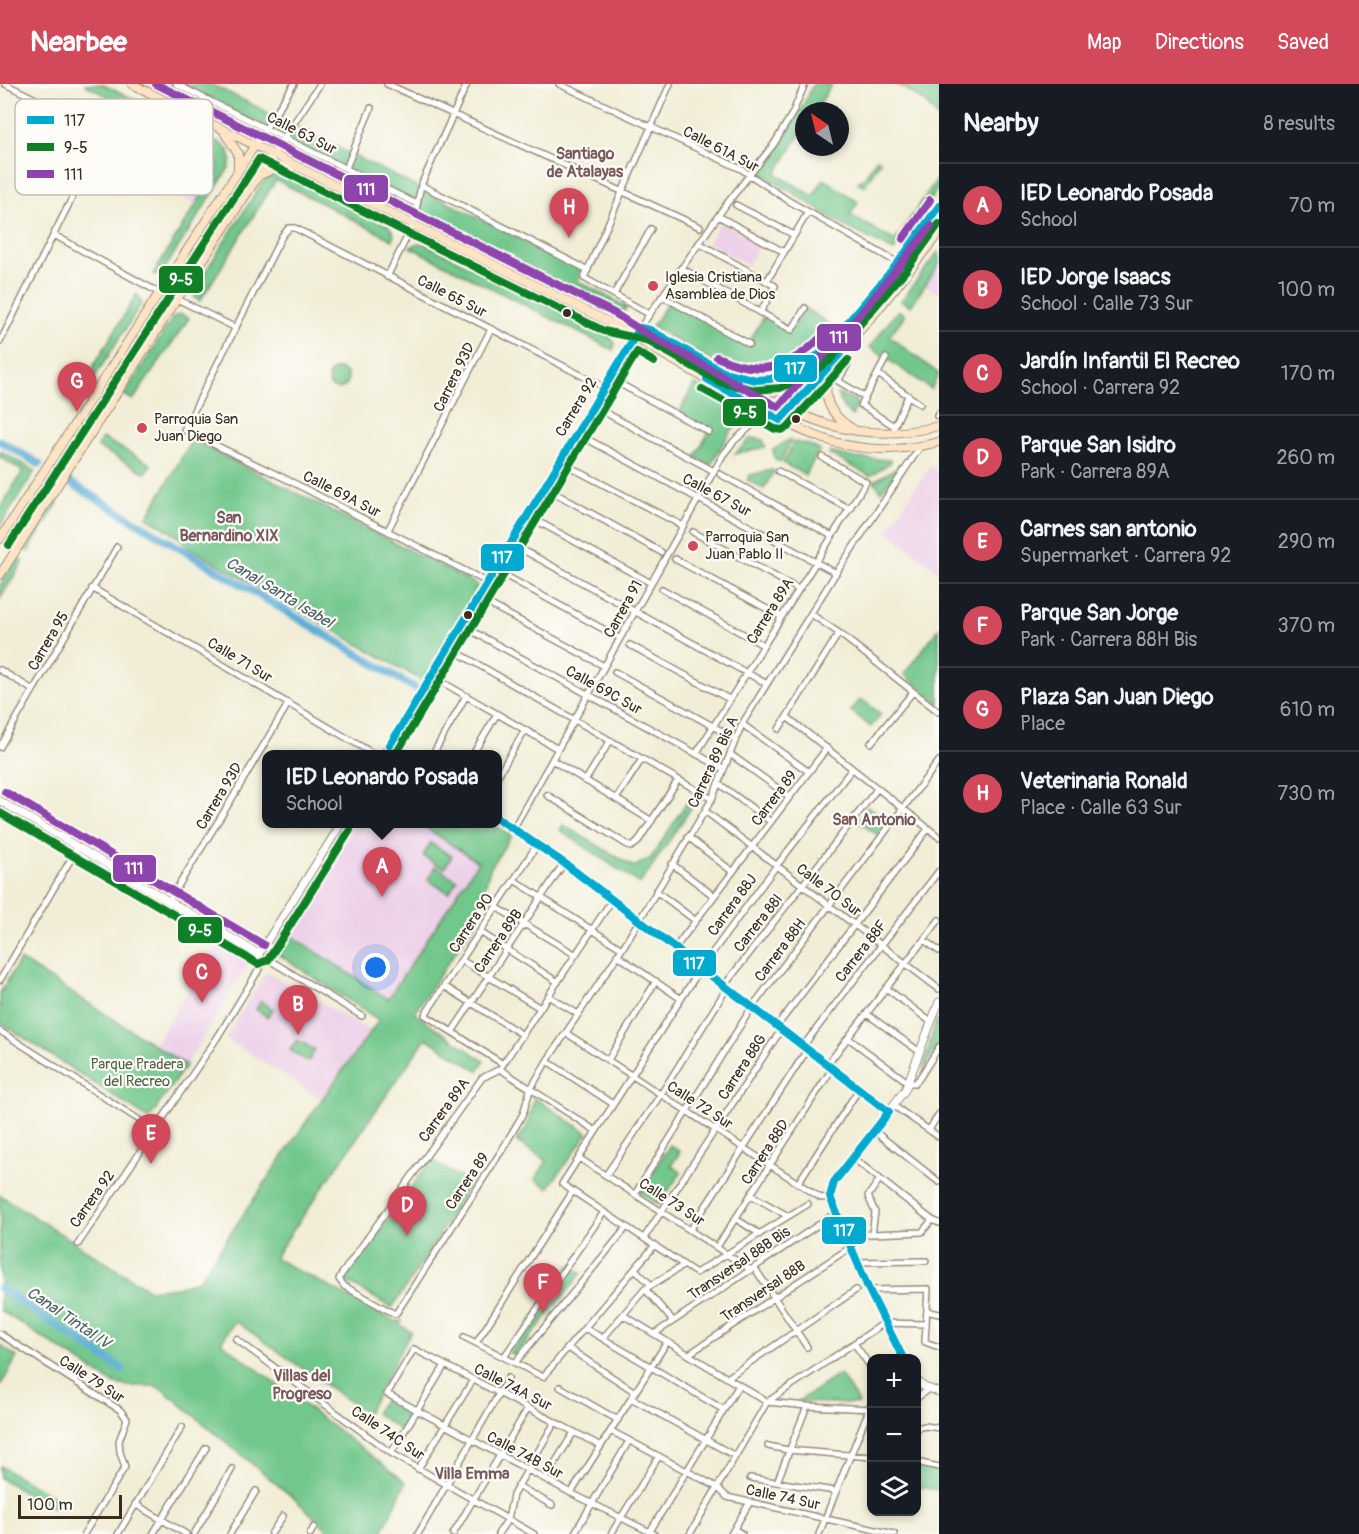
<!DOCTYPE html>
<meta charset="utf-8">
<style>
:root{--surface:#171b24;--page:#20242c;--text:#f1f3f6;--muted:#9ea1a6;--line:#363941;--accent:#d1495b}
body{margin:0;font-family:Pangolin,sans-serif;background:var(--page);color:var(--text)}
.controls{position:absolute;right:18px;bottom:18px;display:grid;overflow:hidden;border-radius:12px;box-shadow:0 3px 9px #0003}
.controls button{width:54px;height:54px;display:grid;place-items:center;padding:0;border:0;border-bottom:2px solid var(--line);background:var(--surface);color:var(--text);font:30px sans-serif}
.compass{position:absolute;left:795px;top:18px;width:54px;height:54px;border-radius:50%;background:var(--surface);box-shadow:0 3px 9px #0003;rotate:325deg}
.scale{position:absolute;left:18px;bottom:15px;width:104px;box-sizing:border-box;padding-left:6px;border:3px solid #3b2a1e;border-top:0;font-size:16px;line-height:21px;white-space:nowrap;color:#3b2a1e;-webkit-text-stroke:4px #fdfcf7;paint-order:stroke}
.you{position:absolute;left:376px;top:884px;width:21px;height:21px;margin:-15px;border:4px solid #fff;border-radius:50%;background:#1a73e8;box-shadow:0 0 0 9px #1a73e833}
.badge{display:grid;place-items:center;width:39px;height:39px;border-radius:50%;background:var(--accent);color:#fff;font-size:20px;font-weight:700}
.pin{position:absolute;translate:-50% -50px;filter:drop-shadow(0 2px 3px #0008)}
.pin::after{content:'';position:absolute;top:32px;width:21px;height:18px;background:inherit;clip-path:polygon(0 0,100% 0,50% 100%)}
.popup{position:absolute;left:262px;top:666px;width:240px;height:78px;box-sizing:border-box;display:grid;place-content:center;border-radius:12px;background:var(--surface);filter:drop-shadow(0 2px 4px #0005);font-size:20px;white-space:nowrap;color:var(--muted)}
.popup b{font-size:22px;color:var(--text)}
.popup::after{content:'';position:absolute;left:50%;top:100%;margin-left:-12px;border:12px solid transparent;border-top-color:var(--surface)}
.list{margin:0;padding:0;list-style:none}
h2{display:flex;justify-content:space-between;align-items:center;height:78px;margin:0;padding:0 24px;font-size:26px}
h2 small{font-size:20px;font-weight:400;color:var(--muted)}
.list li{display:grid;grid-template-columns:39px 1fr auto;gap:18px;align-items:center;box-sizing:border-box;height:84px;padding:0 24px;border-top:2px solid var(--line)}
.list b{display:block;font-size:22px;white-space:nowrap}
.list p{margin:0;font-size:20px;white-space:nowrap;color:var(--muted)}
.list em{font-size:20px;font-style:normal;color:var(--muted)}
.icon{flex:none;width:33px;height:33px;fill:none;stroke:currentColor;stroke-width:2;stroke-linecap:round;stroke-linejoin:round}
.map{position:relative;flex:none;width:939px;height:1450px;overflow:hidden}
header{display:flex;align-items:center;gap:36px;box-sizing:border-box;height:84px;padding:0 30px;background:var(--accent);color:#fff}
header strong{font-size:28px}
nav{display:flex;gap:33px;margin-inline-start:auto;font-size:21px}
main{display:flex}
aside{flex:1;background:var(--surface)}
.map>svg:first-child{display:block}
.built{fill:#edd1e9}
.green{fill:#72c78c;stroke:#567855;stroke-width:1.5}
.lines{fill:none;stroke-linecap:round;stroke-linejoin:round}
.canal{stroke:#5eaed8;stroke-width:8}
.minor-casing{stroke:#968c7a;stroke-width:8}
.tertiary-casing{stroke:#968c7a;stroke-width:9}
.secondary-casing{stroke:#968c7a;stroke-width:10}
.minor{stroke:#fff;stroke-width:5}
.tertiary{stroke:#fff;stroke-width:7}
.secondary{stroke:#fee4c5;stroke-width:8}
.bus-1-casing{stroke:#fdfcf7;stroke-width:12}
.bus-2-casing{stroke:#fdfcf7;stroke-width:12}
.bus-3-casing{stroke:#fdfcf7;stroke-width:12}
.bus-1{stroke:#00a9ce;stroke-width:8}
.bus-2{stroke:#0f8026;stroke-width:8}
.bus-3{stroke:#8e44ad;stroke-width:8}
.poi-dot{fill:#d1495b;stroke:#fdfcf7;stroke-width:2}
.bus-dot{fill:#3b2a1e;stroke:#fdfcf7;stroke-width:2}
.labels{text-anchor:middle;stroke-width:4.5;stroke-linejoin:round;paint-order:stroke}
.street-label{font-size:15px;fill:#3b2a1e;stroke:#fdfcf7}
.poi-label{font-size:15px;fill:#3b2a1e;stroke:#fdfcf7;text-anchor:start}
.park-label{font-size:15px;fill:#4e6144;stroke:#fdfcf7}
.neighbourhood-label{font-size:16px;font-weight:bold;fill:#79585c;stroke:#fdfcf7}
.water-label{font-size:16px;font-style:italic;fill:#495f68;stroke:#fdfcf7}
.key{fill:#fdfcf7;stroke:#c3bdb6;stroke-width:1.5}
.key-label{font-size:16px;fill:#3b2a1e}
.line-badge{stroke:#fdfcf7;stroke-width:2}
.badge-label{font-size:16px;text-anchor:middle;font-weight:bold;fill:#fff}
</style>
<header>
<strong>Nearbee</strong>
<nav><a>Map</a><a>Directions</a><a>Saved</a></nav>
</header>
<main>
<div class="map">
<svg width="939" height="1450" viewBox="0 0 939 1450">
<rect width="100%" height="100%" fill="#fdfcf7"/>
<filter id="ink" filterUnits="userSpaceOnUse"><feTurbulence type="fractalNoise" baseFrequency=".0167" numOctaves="2"/><feDisplacementMap in="SourceGraphic" scale="12" xChannelSelector="R" yChannelSelector="G"/><feConvolveMatrix kernelMatrix="1 2 1 2 8 2 1 2 1" color-interpolation-filters="sRGB"/></filter>
<filter id="wash" filterUnits="userSpaceOnUse"><feTurbulence type="fractalNoise" baseFrequency=".008" numOctaves="4" result="noise"/><feDisplacementMap in="SourceGraphic" scale="24" xChannelSelector="R" yChannelSelector="G"/><feGaussianBlur stdDeviation="1.35" result="paint"/><feColorMatrix in="noise" values="0 0 0 0 0 0 0 0 0 0 0 0 0 0 0 0 0 1.4 0 .05"/><feComposite in="paint" operator="in"/></filter>
<g filter="url(#wash)">
<rect width="100%" height="100%" fill="#f1edd6"/>
<path class="built" d="M127,23L214,67L217,71L218,84L195,120L146,91L104,70Z
M720,138L760,160L748,181L708,159Z
M939,180V210L925,201Z
M930,382L939,390V488L887,447Z
M357,740H420L478,777L388,915L286,848Z
M219,857L250,877L186,981L154,961Z
M267,888L372,948L323,1016L225,954Z"/>
<path class="green" d="M84,0H102L158,27L154,37L127,24L114,49L105,41L117,17Z
M157,0H211L583,186L578,197L627,223L620,234Z
M813,0H832L815,27H804V43L776,90L813,112L824,95L858,118L850,131L895,157L939,92V103L894,167L843,141L760,88C781,60 799,33 813,0Z
M897,0H939V36C929,18 913,10 897,0Z
M187,42L204,51L200,60L173,46Z
M218,57L229,67L231,75L229,84L163,187L157,191L153,190L218,85C217,73 217,68 206,63Z
M877,74L880,77L864,103L858,99L860,96L862,97Z
M277,91L293,93L389,142L394,150L393,156L276,96L200,217L195,214L193,207L260,102L267,95Z
M419,159L425,160L610,252L615,260L613,266L410,163Z
M939,167V180L911,222L901,217Z
M137,210L142,219L94,294L88,291Z
M670,216L748,260L765,231L792,246L805,224L834,243C820,258 806,278 787,287C746,306 688,262 652,242Z
M898,226L905,231L889,252L939,290L931,305L870,263Z
M180,230L189,234L133,316L124,311L173,233Z
M328 295a10 10 0 1 1 20 0a10 10 0 1 1-20 0Z
M694,300L742,326L744,336L730,348L710,382L695,373L709,348L678,331Z
M837,310L856,316L857,322L852,332L843,323Z
M102,354L151,380L146,389L97,363Z
M751,354L763,356L765,363L735,370Z
M192,356L478,501L421,596L188,463L179,453L147,433Z
M788,356L791,357L780,378L775,375L773,366Z
M794,358L809,361L820,366L805,391L783,379Z
M0,367L35,387L0,442V424L23,387L0,373Z
M830,368L855,374L891,376V378L870,392L829,370Z
M894,385L898,387L881,407L874,397Z
M771,386L774,387L764,405L747,396L750,391Z
M53,416L58,419L28,468L23,465Z
M17,474L23,477L0,515V501Z
M939,544V620L904,590Z
M861,615L881,630L871,643L851,627Z
M691,712L698,714L640,800L560,746L563,741L634,783L651,774Z
M868,722L889,737L879,752L858,737Z
M420,740H492L511,752L490,785L475,839L414,929L484,977L478,987L426,954L274,1174L394,1237H402L400,1241L411,1247L367,1330L235,1237L221,1258L406,1398L381,1450H332L297,1417L162,1305C146,1297 131,1307 111,1298L0,1226V1111L149,1206L177,1203L199,1196L315,1025L379,936L273,867L286,848L388,915L478,778Z
M430,759L452,772L444,785L423,772Z
M435,783L457,796L449,809L428,796Z
M20,876L186,981L149,1035L0,938V909Z
M261,917L273,925L267,933L256,925Z
M936,936L939,937V959L923,986Z
M297,956L315,966L308,978L290,966Z
M534,1014L588,1049L548,1104L535,1095L547,1077L516,1057L527,1043Z
M670,1061L680,1068L671,1082L681,1088L659,1121L639,1108Z
M431,1076L470,1099L427,1171L392,1224L344,1196Z
M570,1181L582,1189L515,1272L509,1268Z
M0,1261L17,1273L0,1303Z
M840,1290L859,1320L797,1318Z
M385,1314L411,1330L400,1346L375,1329Z
M0,1382L58,1415L53,1424L0,1394Z
M917,1382L939,1386V1406L917,1403Z"/>
<g class="lines">
<path class="canal" d="M0,357L39,380
M69,398L415,604
M0,1204L122,1285"/>
</g>
</g>
<g filter="url(#ink)">
<g class="lines">
<g class="minor-casing">
<path id="minor" d="M176,0L417,120
M387,0L700,143
M559,0L741,85L789,117L898,179
M255,61L294,0
M273,70L320,0
M346,84L371,24
M421,101L588,186
M736,121L794,151
M718,132L784,168
M54,151L158,208
M699,159L775,202L760,229
M681,184L792,246L805,224
M387,193L413,141L421,101L467,0
M767,197L808,128
M614,210L651,145
M662,212L749,260
M177,215L236,244
M649,230L584,194L670,0
M640,244L725,122L774,60L792,30L805,0
M0,258L101,56L94,43L5,0
M886,274L861,321L894,342
M848,280L838,297L865,313
M878,290L920,320
M609,294L709,348
M593,322L712,386
M937,332L939,329
M894,343L908,312
M587,355L836,489
M570,383L683,442
M778,387L850,425
M720,390L832,452
M544,403L661,468
M539,438L651,499
M388,446L491,245
M693,448L798,505
M523,466L767,600
M675,475L780,532
M495,486L616,552
M487,498L286,395L184,346L282,152L289,144H295L604,303
M92,504L374,670
M662,505L763,561
M489,520L604,582
M811,530L839,549L939,628
M472,547L724,685
M630,561L729,615
M460,570L712,715
M0,586L33,606
M615,588L736,655
M442,598L558,665
M787,633L939,753
M742,640L809,688
M779,645L839,549
M871,659L913,608
M0,663L117,463
M433,670L466,612
M473,670L497,630
M696,670L866,398L822,373
M730,670L790,713
M552,676L652,737
M497,693L525,646
M585,697L610,657
M718,699L771,738
M547,711L631,763L637,759L678,696
M616,715L642,675
M705,727L939,905
M513,745L723,371L734,357L767,328
M688,753L733,788
M672,780L714,812
M514,796L622,865
M656,807L696,837
M612,816L503,980L500,985L482,994L341,1191L339,1195L344,1202L395,1230L397,1228L502,1066L523,1030L530,1006L547,977L622,865L712,715L742,640L836,489L920,363
M169,817L230,718L288,620
M496,823L576,871
M480,848L558,898
M924,856L939,867
M675,864L827,664
M617,871L681,915
M266,874L362,932
M461,876L540,924
M0,896L78,763
M444,902L523,951
M724,902L877,705
M886,904L931,938
M548,912L578,930
M867,930L920,968
M777,942L928,745
M0,947L155,1046
M452,948L564,779
M566,949L821,1114L830,1113
M848,954L909,999H915L919,995L939,963
M803,962L939,787
M608,976L656,897
M547,977L613,1020
M503,980L425,931L537,761
M827,981L939,836
M500,985L596,1047
M894,1022L939,1053
M929,1046L939,1030
M874,1047L939,1098
M579,1074L751,1186
M853,1074L932,1136L939,1139
M606,1091L661,1010L727,904
M798,1099L859,1005
M635,1110L752,923L939,677
M751,1111L788,1132
M808,1120L696,1189L562,1100L701,884L777,781L852,685
M736,1135L760,1150
M690,1146L807,966
M872,1150L875,1128L868,1112L880,1095
M846,1151L922,1148L932,1136
M644,1154L781,946
M78,1160L217,954L266,874
M717,1163L832,985
M857,1178L926,1177
M754,1183L807,1263
M635,1185L651,1201
M645,1205L673,1237
M869,1206L928,1205L925,1258L939,1263
M927,1227L939,1230
M623,1231L767,1318L807,1322L872,1325
M585,1244L724,1326
M0,1250L120,1326L127,1335L119,1357L120,1368L125,1383L84,1450
M654,1250L836,1129
M464,1253L543,1293L655,1161
M603,1254L645,1205L684,1181
M236,1255L391,1369L534,1450
M476,1259L573,1107
M854,1259L872,1285
M568,1264L635,1308
M689,1270L851,1163
M504,1273L604,1128
M515,1279L627,1143
M727,1294L856,1206
M560,1303L618,1336
M631,1314L735,1372
M916,1315L928,1305
M916,1344L925,1342L939,1344
M611,1347L717,1403L727,1413L894,1450
M601,1362L414,1265L387,1310L571,1409L654,1450
M768,1362L788,1366L872,1373
M391,1369L445,1281
M916,1378L939,1383
M418,1385L473,1296
M750,1394L835,1407
M545,1395L574,1348
M777,1398L807,1322
M518,1402L552,1421
M571,1409L667,1258
M135,1420L186,1450
M734,1445L742,1450
M649,1449L739,1301
M118,1450L182,1343
M153,1450L206,1364
M194,1450L232,1385
M230,1450L256,1407
M271,1450L283,1432
M310,1450L314,1443
M418,1450L508,1294
M453,1450L528,1324
M498,1450L508,1435L513,1411L555,1338
M574,1450L629,1357
M611,1450L659,1372
M690,1450L767,1318L884,1239L926,1240
M731,1450L750,1418
M819,1450L872,1318"/>
</g>
<g class="tertiary-casing">
<path id="tertiary" d="M390,661L405,670
M384,670L640,244
M0,717L259,870L341,740
M497,734L564,779L889,1028
M903,1274L869,1206L831,1118L830,1108L834,1098L905,1006L939,918
M916,1296L924,1303L939,1308"/>
</g>
<g class="secondary-casing">
<path id="secondary" d="M132,0L609,238C647,262 685,283 724,305C798,346 850,381 939,358
M225,50L238,69V84
M262,90L275,84L293,82
M613,239C625,242 638,242 649,246C667,253 684,266 701,276C785,323 838,366 939,342
M834,280C820,308 825,328 853,345
M733,291C766,300 784,295 812,276
M767,328C827,263 889,197 939,122
M780,336L877,227L939,149
M0,455L255,61
M0,491L177,215L273,70"/>
</g>
<use href="#minor" class="minor"/>
<use href="#tertiary" class="tertiary"/>
<use href="#secondary" class="secondary"/>
<g class="bus-1-casing">
<path id="bus-1" d="M707,295L780,336L840,270
M390,661L640,244L650,246L723,288L756,296L770,295L786,290L822,269L898,179L939,122
M497,734L564,779L889,1028
M889,1028L834,1098L830,1113L869,1206L903,1274"/>
</g>
<g class="bus-2-casing">
<path id="bus-2" d="M702,305L775,345L782,346L788,343L848,276
M9,461L259,75L604,247L646,256L720,298L755,306L780,304L801,295L829,277L906,186L939,140
M396,670L637,268L654,278
M0,729L258,880L268,876L350,746"/>
</g>
<g class="bus-3-casing">
<path id="bus-3" d="M156,0L614,229L647,250L778,323L869,220L931,142
M903,155L930,116
M717,273C760,293 790,285 822,252
M5,708L264,861"/>
</g>
<use href="#bus-1" class="bus-1"/>
<use href="#bus-2" class="bus-2"/>
<use href="#bus-3" class="bus-3"/>
</g>
</g>
<g class="poi-dot">
<circle cx="653" cy="202" r="6"/>
<circle cx="142" cy="344" r="6"/>
<circle cx="693" cy="462" r="6"/>
</g>
<g class="bus-dot">
<circle cx="567" cy="229" r="5"/>
<circle cx="796" cy="335" r="5"/>
<circle cx="468" cy="531" r="5"/>
</g>
<g class="labels">
<g class="street-label">
<text transform="translate(302 49) rotate(27)" y="5">Calle 63 Sur</text>
<text transform="translate(721 65) rotate(27)" y="5">Calle 61A Sur</text>
<text transform="translate(452 212) rotate(27)" y="5">Calle 65 Sur</text>
<text transform="translate(454 293) rotate(-64)" y="5">Carrera 93D</text>
<text transform="translate(576 323) rotate(-59)" y="5">Carrera 92</text>
<text transform="translate(342 410) rotate(27)" y="5">Calle 69A Sur</text>
<text transform="translate(717 411) rotate(28)" y="5">Calle 67 Sur</text>
<text transform="translate(623 525) rotate(-61)" y="5">Carrera 91</text>
<text transform="translate(770 527) rotate(-58)" y="5">Carrera 89A</text>
<text transform="translate(48 557) rotate(-60)" y="5">Carrera 95</text>
<text transform="translate(240 576) rotate(31)" y="5">Calle 71 Sur</text>
<text transform="translate(604 606) rotate(29)" y="5">Calle 69C Sur</text>
<text transform="translate(713 678) rotate(-65)" y="5">Carrera 89 Bis A</text>
<text transform="translate(219 712) rotate(-59)" y="5">Carrera 93D</text>
<text transform="translate(774 714) rotate(-53)" y="5">Carrera 89</text>
<text transform="translate(829 806) rotate(37)" y="5">Calle 70 Sur</text>
<text transform="translate(732 821) rotate(-54)" y="5">Carrera 88J</text>
<text transform="translate(471 839) rotate(-57)" y="5">Carrera 90</text>
<text transform="translate(758 839) rotate(-52)" y="5">Carrera 88I</text>
<text transform="translate(498 857) rotate(-56)" y="5">Carrera 89B</text>
<text transform="translate(780 866) rotate(-53)" y="5">Carrera 88H</text>
<text transform="translate(861 867) rotate(-52)" y="5">Carrera 88F</text>
<text transform="translate(742 983) rotate(-57)" y="5">Carrera 88G</text>
<text transform="translate(700 1021) rotate(33)" y="5">Calle 72 Sur</text>
<text transform="translate(444 1026) rotate(-54)" y="5">Carrera 89A</text>
<text transform="translate(765 1068) rotate(-57)" y="5">Carrera 88D</text>
<text transform="translate(467 1097) rotate(-56)" y="5">Carrera 89</text>
<text transform="translate(92 1115) rotate(-55)" y="5">Carrera 92</text>
<text transform="translate(672 1118) rotate(33)" y="5">Calle 73 Sur</text>
<text transform="translate(739 1179) rotate(-34)" y="5">Transversal 88B Bis</text>
<text transform="translate(763 1207) rotate(-34)" y="5">Transversal 88B</text>
<text transform="translate(92 1295) rotate(33)" y="5">Calle 79 Sur</text>
<text transform="translate(513 1303) rotate(27)" y="5">Calle 74A Sur</text>
<text transform="translate(388 1349) rotate(34)" y="5">Calle 74C Sur</text>
<text transform="translate(525 1371) rotate(28)" y="5">Calle 74B Sur</text>
<text transform="translate(783 1413) rotate(12)" y="5">Calle 74 Sur</text>
</g>
<g class="poi-label">
<text x="665" y="198">Iglesia Cristiana<tspan x="665" dy="17">Asamblea de Dios</tspan></text>
<text x="154" y="340">Parroquia San<tspan x="154" dy="17">Juan Diego</tspan></text>
<text x="705" y="458">Parroquia San<tspan x="705" dy="17">Juan Pablo II</tspan></text>
</g>
<g class="park-label">
<text x="137" y="985">Parque Pradera<tspan x="137" dy="17">del Recreo</tspan></text>
</g>
<g class="neighbourhood-label">
<text x="585" y="75">Santiago<tspan x="585" dy="18">de Atalayas</tspan></text>
<text x="229" y="439">San<tspan x="229" dy="18">Bernardino XIX</tspan></text>
<text x="874" y="741">San Antonio</text>
<text x="302" y="1297">Villas del<tspan x="302" dy="18">Progreso</tspan></text>
<text x="472" y="1395">Villa Emma</text>
</g>
<g class="water-label">
<text transform="translate(280 508) rotate(31)" y="6">Canal Santa Isabel</text>
<text transform="translate(69 1233) rotate(34)" y="6">Canal Tintal IV</text>
</g>
</g>
<rect x="15" y="15" width="198" height="96" rx="9" class="key"/>
<rect x="27" y="32" width="27" height="8" fill="#00a9ce"/>
<rect x="27" y="59" width="27" height="8" fill="#0f8026"/>
<rect x="27" y="86" width="27" height="8" fill="#8e44ad"/>
<g class="key-label">
<text x="64" y="42">117</text>
<text x="64" y="69">9-5</text>
<text x="64" y="96">111</text>
</g>
<g class="line-badge">
<rect x="343" y="90" width="46" height="29" rx="6" fill="#8e44ad"/>
<rect x="158" y="181" width="46" height="29" rx="6" fill="#0f8026"/>
<rect x="816" y="239" width="46" height="29" rx="6" fill="#8e44ad"/>
<rect x="773" y="270" width="45" height="29" rx="6" fill="#00a9ce"/>
<rect x="722" y="314" width="45" height="29" rx="6" fill="#0f8026"/>
<rect x="480" y="459" width="45" height="29" rx="6" fill="#00a9ce"/>
<rect x="112" y="770" width="45" height="29" rx="6" fill="#8e44ad"/>
<rect x="177" y="832" width="46" height="28" rx="6" fill="#0f8026"/>
<rect x="672" y="865" width="45" height="28" rx="6" fill="#00a9ce"/>
<rect x="821" y="1132" width="46" height="29" rx="6" fill="#00a9ce"/>
</g>
<g class="badge-label">
<text x="366" y="111">111</text>
<text x="181" y="201">9-5</text>
<text x="839" y="259">111</text>
<text x="795" y="290">117</text>
<text x="745" y="334">9-5</text>
<text x="502" y="479">117</text>
<text x="134" y="790">111</text>
<text x="200" y="852">9-5</text>
<text x="694" y="885">117</text>
<text x="844" y="1152">117</text>
</g>
</svg>
<div class="controls">
<button>+</button>
<button>−</button>
<button><svg class="icon" aria-label="layers" viewBox="0 0 24 24"><path d="M12 4l9 5-9 5-9-5zM3 14l9 5 9-5"/></svg></button>
</div>
<svg class="compass" viewBox="-18 -18 36 36"><path d="M0-13l5 13h-10z" fill="#e53935"/><path d="M0 13l5-13h-10z" fill="#9ea1a6"/></svg>
<div class="scale">100 m</div>
<div class="you"></div>
<div class="pin badge" style="left:382px;top:813px">A</div>
<div class="popup"><b>IED Leonardo Posada</b>School</div>
<div class="pin badge" style="left:298px;top:951px">B</div>
<div class="pin badge" style="left:202px;top:919px">C</div>
<div class="pin badge" style="left:407px;top:1152px">D</div>
<div class="pin badge" style="left:151px;top:1080px">E</div>
<div class="pin badge" style="left:543px;top:1229px">F</div>
<div class="pin badge" style="left:77px;top:328px">G</div>
<div class="pin badge" style="left:569px;top:154px">H</div>
</div>
<aside>
<h2>Nearby<small>8 results</small></h2>
<ul class="list">
<li><span class="badge">A</span><div><b>IED Leonardo Posada</b><p>School</p></div><em>70 m</em></li>
<li><span class="badge">B</span><div><b>IED Jorge Isaacs</b><p>School · Calle 73 Sur</p></div><em>100 m</em></li>
<li><span class="badge">C</span><div><b>Jardín Infantil El Recreo</b><p>School · Carrera 92</p></div><em>170 m</em></li>
<li><span class="badge">D</span><div><b>Parque San Isidro</b><p>Park · Carrera 89A</p></div><em>260 m</em></li>
<li><span class="badge">E</span><div><b>Carnes san antonio</b><p>Supermarket · Carrera 92</p></div><em>290 m</em></li>
<li><span class="badge">F</span><div><b>Parque San Jorge</b><p>Park · Carrera 88H Bis</p></div><em>370 m</em></li>
<li><span class="badge">G</span><div><b>Plaza San Juan Diego</b><p>Place</p></div><em>610 m</em></li>
<li><span class="badge">H</span><div><b>Veterinaria Ronald</b><p>Place · Calle 63 Sur</p></div><em>730 m</em></li>
</ul>
</aside>
</main>
